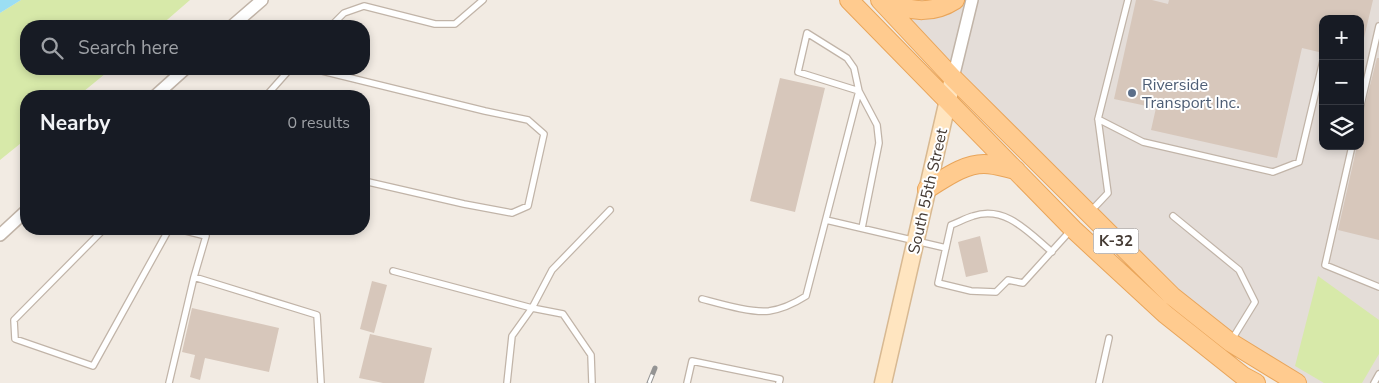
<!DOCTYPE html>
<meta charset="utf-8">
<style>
:root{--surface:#171b24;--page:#20242c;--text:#f1f3f6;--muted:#9ea1a6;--line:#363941}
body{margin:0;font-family:"Nunito Sans",sans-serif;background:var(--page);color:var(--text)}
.controls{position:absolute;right:15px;top:15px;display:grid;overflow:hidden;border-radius:10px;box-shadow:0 2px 8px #0003}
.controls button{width:45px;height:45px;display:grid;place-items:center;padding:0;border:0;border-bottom:1px solid var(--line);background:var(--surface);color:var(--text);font:25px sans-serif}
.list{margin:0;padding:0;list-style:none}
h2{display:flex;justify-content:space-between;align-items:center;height:65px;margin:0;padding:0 20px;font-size:21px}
h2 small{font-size:16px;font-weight:400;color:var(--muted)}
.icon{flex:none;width:28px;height:28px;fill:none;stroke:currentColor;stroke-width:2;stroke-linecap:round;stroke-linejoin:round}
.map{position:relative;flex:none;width:1379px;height:383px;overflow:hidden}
.search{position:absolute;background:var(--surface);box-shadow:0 2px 8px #0003;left:20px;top:20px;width:350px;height:55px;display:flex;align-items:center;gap:12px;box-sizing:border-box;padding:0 18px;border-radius:20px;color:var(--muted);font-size:19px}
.panel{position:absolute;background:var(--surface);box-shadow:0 2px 8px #0003;left:20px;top:90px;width:350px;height:145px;border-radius:20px}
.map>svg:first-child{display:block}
.industrial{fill:#e4ddd8;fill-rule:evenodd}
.green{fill:#d7e9a9}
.water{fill:#9bdef3}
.building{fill:#d7c7bb}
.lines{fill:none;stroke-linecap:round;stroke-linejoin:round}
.lane-casing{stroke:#c1b4a8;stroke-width:8}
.street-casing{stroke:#c1b4a8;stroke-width:14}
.secondary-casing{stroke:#d8b992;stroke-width:19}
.primary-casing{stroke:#e9a55a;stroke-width:20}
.lane{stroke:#fff;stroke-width:5.5}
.street{stroke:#fff;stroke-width:11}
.secondary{stroke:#ffe5c0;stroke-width:16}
.primary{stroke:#ffcb8f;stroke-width:18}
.rail-casing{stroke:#949494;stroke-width:5}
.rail{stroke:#fff;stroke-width:3;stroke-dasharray:9;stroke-linecap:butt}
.service-dot{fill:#5c6f8a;stroke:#fff;stroke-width:2}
.labels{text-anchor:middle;stroke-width:4;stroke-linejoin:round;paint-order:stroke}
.shield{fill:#fff;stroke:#7c7570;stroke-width:1}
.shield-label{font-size:15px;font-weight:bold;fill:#443a33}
.service-label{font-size:16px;fill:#4e5e75;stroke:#fff;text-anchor:start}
.street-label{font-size:16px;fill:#443a33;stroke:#fff}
</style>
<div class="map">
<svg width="1379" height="383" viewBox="0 0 1379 383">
<rect width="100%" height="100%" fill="#f2ebe3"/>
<path class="industrial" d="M880,0H1379V383H1297L1230,342ZM1323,19H1360V146H1323Z"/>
<path class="green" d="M21,0H190L160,26H26V69H111L78,96H26V139L0,160V13Z
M1318,276L1379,320V354L1362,383H1324L1295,366Z"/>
<path class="water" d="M0,0H21L0,13Z"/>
<path class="building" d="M1136,0H1152L1168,4L1169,0H1373L1363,42H1360V19H1323V53L1302,48L1277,158L1151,130L1156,108L1114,99Z
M1377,58H1379V240L1338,230L1357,146H1360V125Z
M780,78L825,88L795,212L750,201Z
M980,236L988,272L966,277L958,242Z
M372,281L387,285L374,333L360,329Z
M192,308L279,328L269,372L205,358L200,380L190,377L195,355L182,352Z
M370,334L432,348L424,383H383L359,378Z"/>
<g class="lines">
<g class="lane-casing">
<path id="lane" d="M331,26L344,13L364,6L435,24H455L483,0
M314,69L485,111L528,120L544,134L528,206L512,213L464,204L364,181
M266,96L290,69
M1360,109L1379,26
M1098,119L1143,142L1273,172L1299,162L1323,61
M1352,146L1325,265L1379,287
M1091,211L1108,193L1098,119L1128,0
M1173,216L1239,270L1255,302L1231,341
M826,220L946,248
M104,229L14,320L15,339L93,366L169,229
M178,229L206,236L194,277
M1052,252C1029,233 1006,205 973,216C966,218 959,222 951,225L938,283L971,291L996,292L1008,280L1023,283L1071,230
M393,271L532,308L552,270L610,210
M702,299C721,304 751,313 769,311C783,309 795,303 806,296L859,91L798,72L807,33L847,58L854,68L859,91L877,125L879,143L862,228
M169,383L194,277L317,315L321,383
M507,383L512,336L532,308L563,314L591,355L592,383
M687,383L692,361L780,379L779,383
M1099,383L1109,338
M1374,383L1379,374"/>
</g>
<g class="street-casing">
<path id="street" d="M232,26L262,0
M953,78L972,0
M155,96L185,69
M0,235L26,211"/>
</g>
<g class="secondary-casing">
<path id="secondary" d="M883,383L953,78"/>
</g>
<g class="primary-casing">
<path id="primary" d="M849,0L1073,229L1165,314L1243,376L1256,383
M880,0L953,78L1172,296L1230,342L1297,383
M890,0C910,14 935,13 955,0
M927,189C944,179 963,164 984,164C995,164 1006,168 1016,170"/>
</g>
<use href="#lane" class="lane"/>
<use href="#street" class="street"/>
<use href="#secondary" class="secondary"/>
<use href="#primary" class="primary"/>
<g class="rail-casing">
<path id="rail" d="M649,383L655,368"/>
</g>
<use href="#rail" class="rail"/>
</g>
<circle class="service-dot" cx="1132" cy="93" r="5"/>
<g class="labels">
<rect class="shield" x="1093.5" y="228.5" width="45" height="25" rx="4"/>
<g class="shield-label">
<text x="1116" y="246">K-32</text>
</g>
<g class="service-label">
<text x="1142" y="90">Riverside<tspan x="1142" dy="18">Transport Inc.</tspan></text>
</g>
<g class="street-label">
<text transform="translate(927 191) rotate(-77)" y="6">South 55th Street</text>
</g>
</g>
</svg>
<div class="controls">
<button>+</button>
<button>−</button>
<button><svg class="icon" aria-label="layers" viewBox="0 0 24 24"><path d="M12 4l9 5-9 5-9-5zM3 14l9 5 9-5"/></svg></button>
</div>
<div class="search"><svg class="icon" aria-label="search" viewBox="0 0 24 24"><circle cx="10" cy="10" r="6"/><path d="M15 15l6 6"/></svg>Search here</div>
<section class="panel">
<h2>Nearby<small>0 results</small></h2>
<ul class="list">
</ul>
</section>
</div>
